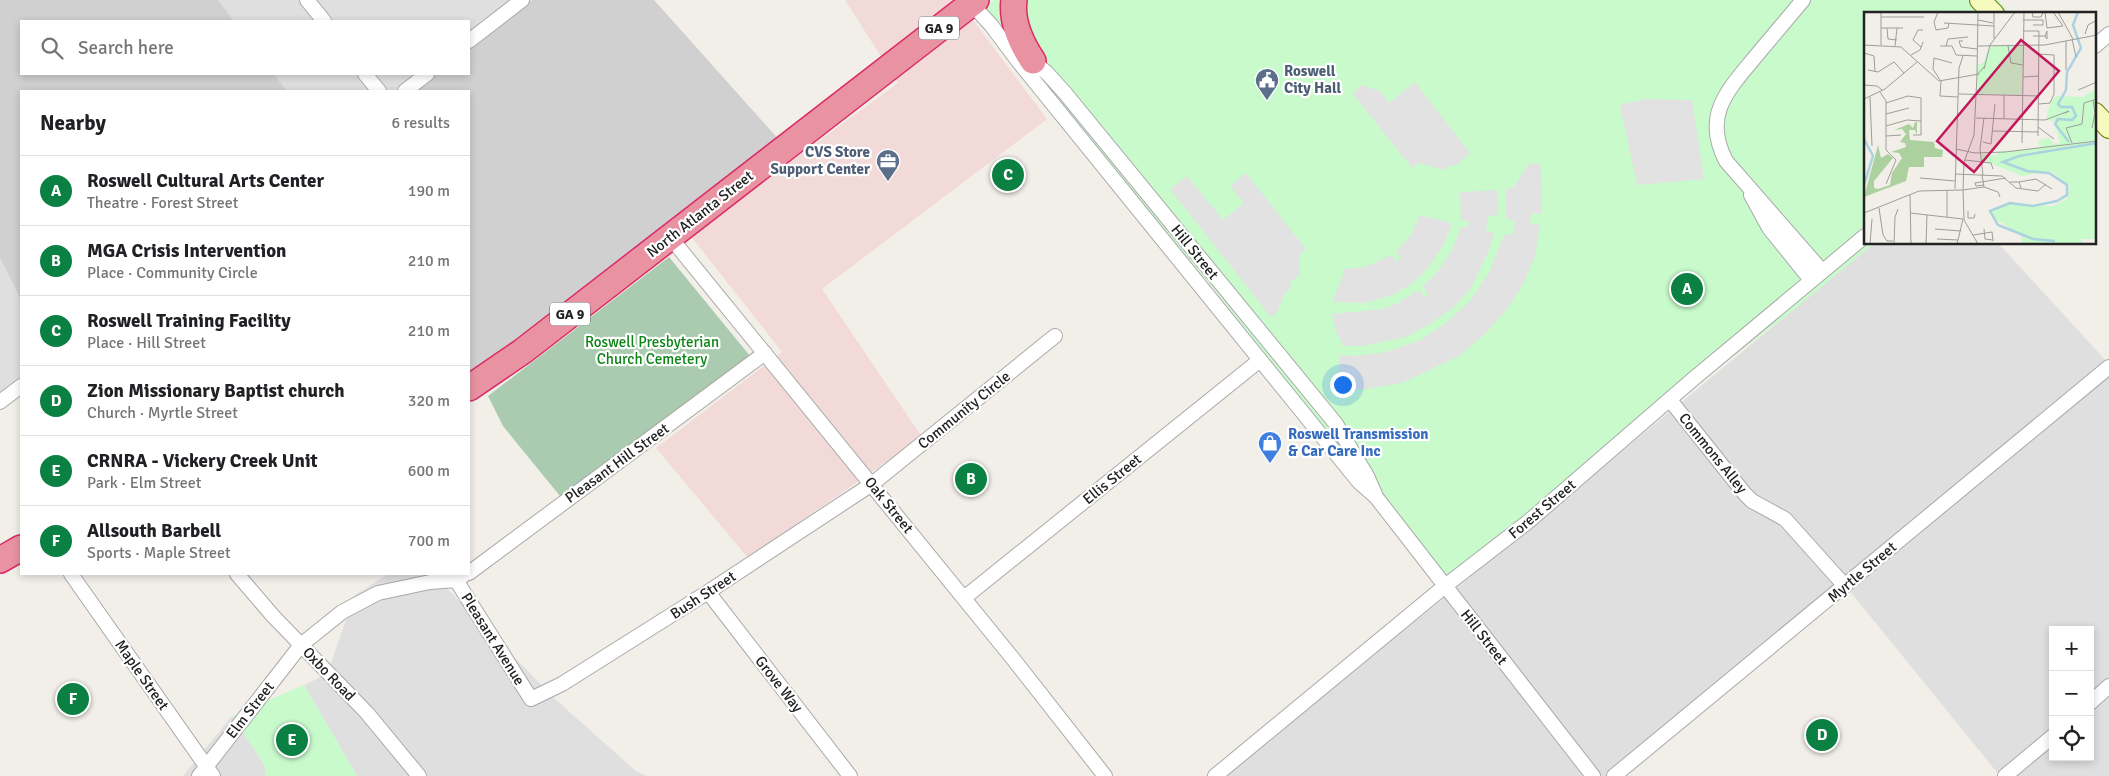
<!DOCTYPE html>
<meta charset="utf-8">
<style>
:root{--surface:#fff;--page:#f2f2f2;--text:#202124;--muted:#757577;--line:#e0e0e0;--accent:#0b8043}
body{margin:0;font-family:Signika,sans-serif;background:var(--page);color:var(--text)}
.controls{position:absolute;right:15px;bottom:15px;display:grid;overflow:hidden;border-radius:0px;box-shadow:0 2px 8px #0003}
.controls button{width:45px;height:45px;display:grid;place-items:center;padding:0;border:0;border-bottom:1px solid var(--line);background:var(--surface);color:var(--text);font:25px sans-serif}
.you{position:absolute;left:1342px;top:384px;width:18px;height:18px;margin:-12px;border:4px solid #fff;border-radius:50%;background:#1a73e8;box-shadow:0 0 0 8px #1a73e833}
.badge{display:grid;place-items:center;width:32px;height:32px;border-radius:50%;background:var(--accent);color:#fff;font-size:16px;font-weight:700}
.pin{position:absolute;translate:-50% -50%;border:2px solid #fff;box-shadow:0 1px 5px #0006}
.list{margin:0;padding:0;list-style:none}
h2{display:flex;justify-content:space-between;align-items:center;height:65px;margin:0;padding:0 20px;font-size:21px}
h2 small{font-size:16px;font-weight:400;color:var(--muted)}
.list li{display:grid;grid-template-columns:32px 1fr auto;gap:15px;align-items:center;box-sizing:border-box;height:70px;padding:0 20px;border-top:1px solid var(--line)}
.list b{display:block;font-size:19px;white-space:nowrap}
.list p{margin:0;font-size:16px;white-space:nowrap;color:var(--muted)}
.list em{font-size:16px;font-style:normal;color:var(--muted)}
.icon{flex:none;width:28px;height:28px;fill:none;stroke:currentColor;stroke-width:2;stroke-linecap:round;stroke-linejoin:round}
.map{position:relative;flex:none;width:2109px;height:776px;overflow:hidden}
.search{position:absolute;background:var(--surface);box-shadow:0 2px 8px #0003;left:20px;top:20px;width:450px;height:55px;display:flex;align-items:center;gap:12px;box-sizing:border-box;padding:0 18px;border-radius:0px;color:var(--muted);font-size:19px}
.panel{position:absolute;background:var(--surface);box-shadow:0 2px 8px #0003;left:20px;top:90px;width:450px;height:485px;border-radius:0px}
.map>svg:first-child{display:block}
.residential{fill:#e0dfdf;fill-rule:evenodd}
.commercial{fill:#f2dad9}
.religious{fill:#d0d0d0}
.cemetery{fill:#aacbaf}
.park{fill:#c8facc}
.parking{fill:#e2e2e2}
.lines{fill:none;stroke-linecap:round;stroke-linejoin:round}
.street-casing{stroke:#a9a9a9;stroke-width:16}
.secondary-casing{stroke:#707d05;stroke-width:22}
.highway-casing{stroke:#dc2a67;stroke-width:28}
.street{stroke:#fff;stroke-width:14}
.secondary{stroke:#f7fabf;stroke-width:20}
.highway{stroke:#e892a2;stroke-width:25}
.labels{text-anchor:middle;stroke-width:4.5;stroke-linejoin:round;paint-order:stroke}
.shield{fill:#fff;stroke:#646464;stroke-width:1}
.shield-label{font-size:14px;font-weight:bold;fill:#222}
.service-label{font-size:15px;font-weight:bold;fill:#4e5e75;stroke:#fff;text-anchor:start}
.street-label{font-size:15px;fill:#222;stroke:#fff}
.park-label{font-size:15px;fill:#0c8416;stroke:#fff}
.shop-label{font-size:15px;font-weight:bold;fill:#366cbe;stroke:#fff;text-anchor:start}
.inset-river{fill:none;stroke:#aad3df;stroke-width:2.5}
.inset-road{fill:none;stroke:#9f9d99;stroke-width:1}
.view{fill:#c2185b;fill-opacity:0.15;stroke:#c2185b;stroke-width:2.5}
.inset-edge{fill:none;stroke:#222;stroke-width:2.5}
</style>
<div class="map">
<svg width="2109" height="776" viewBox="0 0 2109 776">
<rect width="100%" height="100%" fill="#f2efe9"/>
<path class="residential" d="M218,0H532L469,48V21H234Z
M274,74H435L412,91H287Z
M1873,244H1999L2109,364V776H2000L1844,584L1609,776H1223L1449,594ZM2053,630H2090V757H2053Z
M0,258L21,300V390L0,406Z
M388,574H433L555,699L637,772L648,776H357L304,685L327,674L355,595Z
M232,716L264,764L266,776H183Z"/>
<path class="commercial" d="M845,0H958L1047,119L822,289L922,437L748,558L656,448L782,352L690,235L898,83Z"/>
<path class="religious" d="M0,0H218L234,21H21V74H274L287,91H21V300L0,258Z
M532,0H654L789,151L469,394V91H412L435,74H469V48Z"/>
<path class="cemetery" d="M669,257L750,356L560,496L503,426L488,396Z"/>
<path class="park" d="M994,0H1998L2010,14H1865V244H1873L1791,312L1441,580L1214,289L980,11Z
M304,685L357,776H266L264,764L232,716Z"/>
<path class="parking" d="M1415,82L1470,153L1454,167L1451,164L1444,170L1419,163L1412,168L1353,94L1360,85L1380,91L1389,103Z
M1646,99L1692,100L1704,179L1637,185L1620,105Z
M1540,163L1542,190L1541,214L1531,213L1530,224L1540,225L1535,256L1523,284L1507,309L1486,333L1459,356L1402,383L1366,389L1339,390L1340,355L1356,356L1386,352L1421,340L1447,322L1470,301L1489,273L1504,235L1513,234L1515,223L1513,220L1506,218V189L1514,187L1528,164Z
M1246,173L1306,249L1300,254L1299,275L1289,283L1292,287L1285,293L1278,311L1271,317L1170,189L1187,176L1223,220L1244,203L1230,186Z
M1497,190L1498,216L1489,215L1486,230L1494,233L1489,250L1471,288L1453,308L1431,323L1406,337L1362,346H1341V339L1338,337L1332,314L1382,309L1398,303L1419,290L1425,297L1428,295L1423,286L1438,271L1452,250L1461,227H1468L1469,222L1461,220L1460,192Z
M1419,215L1452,223L1444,244L1428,268L1413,283L1390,296L1364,303L1332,302L1343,276L1344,269L1366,267L1391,255L1397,261L1401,258L1396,252L1412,234Z"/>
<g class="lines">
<g class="street-casing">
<path id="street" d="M307,0L324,21
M968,0L991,25L1018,61L1359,482L1376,497L1593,776
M1803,0C1787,19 1772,37 1756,56C1728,90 1702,115 1726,161L1822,271
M469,41L522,0
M2095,46L2109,34
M1029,58L1047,73L1065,93L1336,424L1367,476L1375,494
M365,74L379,91
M405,91L427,74
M1751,195L1769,228L1811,280
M670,237L1014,660L1105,776
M1670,400L1745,494L1752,501L1785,519L1845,586
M0,402L21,386
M469,573L765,353
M71,574L213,776
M237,574L273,616L367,713L419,776
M456,580L531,699L562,684L708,592L872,484L1055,336
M708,592L850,776
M964,598L1260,360
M2090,703L2109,686
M199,776L301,645L342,612L378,593L430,582L456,580L463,576
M1215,776L1445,586L1529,521L1692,380L1865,236
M1614,776L2109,367
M2005,776L2053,736"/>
</g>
<g class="secondary-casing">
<path id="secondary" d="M1980,0L1994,14
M2095,113L2109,128"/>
</g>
<g class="highway-casing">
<path id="highway" d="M1014,0C1011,22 1021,43 1033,61
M469,388L523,351L976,0
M0,560L21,548"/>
</g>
<use href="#street" class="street"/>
<use href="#secondary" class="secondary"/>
<use href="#highway" class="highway"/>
</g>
<defs>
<g id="civic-pin" transform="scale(1.25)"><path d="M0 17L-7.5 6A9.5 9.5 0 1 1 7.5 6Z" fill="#5c6f8a" stroke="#fff"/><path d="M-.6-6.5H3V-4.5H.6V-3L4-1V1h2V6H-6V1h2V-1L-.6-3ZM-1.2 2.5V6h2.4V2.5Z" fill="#fff"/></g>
<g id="office-pin" transform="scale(1.25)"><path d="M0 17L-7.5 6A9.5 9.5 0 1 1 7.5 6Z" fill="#5c6f8a" stroke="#fff"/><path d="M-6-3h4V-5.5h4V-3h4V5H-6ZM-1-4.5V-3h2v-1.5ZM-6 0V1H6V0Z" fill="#fff"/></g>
<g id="shop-pin" transform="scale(1.25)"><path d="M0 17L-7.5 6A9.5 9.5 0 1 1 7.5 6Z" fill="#3f7fe0" stroke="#fff"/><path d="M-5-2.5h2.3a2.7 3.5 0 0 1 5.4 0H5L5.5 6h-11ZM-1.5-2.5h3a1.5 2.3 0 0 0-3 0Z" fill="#fff"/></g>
</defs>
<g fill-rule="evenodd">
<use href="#civic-pin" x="1267" y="80"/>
<use href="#office-pin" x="888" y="161"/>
<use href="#shop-pin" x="1270" y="443"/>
</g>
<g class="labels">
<g class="shield">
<rect x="919" y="16.5" width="40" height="23" rx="4"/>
<rect x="550" y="302.5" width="40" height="23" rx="4"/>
</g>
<g class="shield-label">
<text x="939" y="33">GA 9</text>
<text x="570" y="319">GA 9</text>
</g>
<g class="service-label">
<text x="1284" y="76">Roswell<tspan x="1284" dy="17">City Hall</tspan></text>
<text x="870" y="157" text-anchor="end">CVS Store<tspan x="870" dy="17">Support Center</tspan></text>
</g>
<g class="street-label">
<text transform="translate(700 214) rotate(-38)" y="5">North Atlanta Street</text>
<text transform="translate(1195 252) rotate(51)" y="5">Hill Street</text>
<text transform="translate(964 410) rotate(-39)" y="5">Community Circle</text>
<text transform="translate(1713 453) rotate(51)" y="5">Commons Alley</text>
<text transform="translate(617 463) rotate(-36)" y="5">Pleasant Hill Street</text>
<text transform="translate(1112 479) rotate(-39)" y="5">Ellis Street</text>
<text transform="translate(889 505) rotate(51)" y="5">Oak Street</text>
<text transform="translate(1542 509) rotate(-40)" y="5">Forest Street</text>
<text transform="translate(1862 572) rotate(-40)" y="5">Myrtle Street</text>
<text transform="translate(703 595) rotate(-33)" y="5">Bush Street</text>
<text transform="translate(1484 637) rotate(52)" y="5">Hill Street</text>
<text transform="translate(493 639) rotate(58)" y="5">Pleasant Avenue</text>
<text transform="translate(329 674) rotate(46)" y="5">Oxbo Road</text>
<text transform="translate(142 675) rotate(55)" y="5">Maple Street</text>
<text transform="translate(779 684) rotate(52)" y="5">Grove Way</text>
<text transform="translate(250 710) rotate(-52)" y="5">Elm Street</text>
</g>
<g class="park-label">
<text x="652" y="347">Roswell Presbyterian<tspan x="652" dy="17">Church Cemetery</tspan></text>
</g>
<g class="shop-label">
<text x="1288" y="439">Roswell Transmission<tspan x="1288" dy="17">&amp; Car Care Inc</tspan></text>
</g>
</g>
<g transform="translate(1864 12)">
<rect width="232" height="232" fill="#f2efe9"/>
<path d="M51,110H53V123L51,118H45L46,128L70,130L71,136L79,138L78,145H60V155H45L42,169L0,185L14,133L17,146L24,142L29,146L10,169V176L14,177L26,173L28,161L38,146L35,141L27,140L42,135L41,131L36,130L42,122L38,117L30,118L45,112L49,116Z" fill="#add19e"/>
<path d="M160,33L158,83L113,82L114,52H118L127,34ZM232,77V227H217L219,232H158L157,223L127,204L129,198L144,192L188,194L203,187L205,174L187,159L158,164L116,147L118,142L134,144V140L178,135L174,132L176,128L185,126L190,132L196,131L190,109L182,108L186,91L192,84L219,85Z" fill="#c8facc"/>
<path class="inset-river" d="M0,127L9,144L0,173M205,130L191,112L194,107L208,108L212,104L208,95H197L194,92L202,78L203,60L217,36L209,13L214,0M191,229L169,227L134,213L126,199L146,191L169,194L193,189L203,183V173L185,161L163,159L139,150L155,144L233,131"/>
<path class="inset-road" d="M17,0V33M74,0L70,10L72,18L84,16L85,11M168,0L169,5H177L179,0M181,0L183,16L199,14M189,0L199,14M194,0L209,27M17,5H60M114,8L129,11M159,8H179V13H169M80,11L130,14M17,16H39M23,16L24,27L33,28M159,19H175L174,124M221,22L224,13L233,8M169,24H181L183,19V27L181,24M130,27V0M208,27L212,45M99,29H95L97,35L113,37M202,29V58M0,33L37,35L75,69L115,62M31,34L33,16M76,34H88L92,43L113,44M82,34L84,27L104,25M114,34L181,33L233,23M144,34L147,51L159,53M57,35L49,28L54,18H59M0,41L10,44L11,60M47,43L56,38L59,30M120,57L126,33L151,0M4,58L14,60L30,50L40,61M113,62L114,0M159,65L175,64M76,68L69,57L70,46L88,51M77,69L76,84L94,85M0,73L13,74L18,78M214,78L233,70M16,80L22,89V138L32,148L22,172M95,82L175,84M6,85L8,134M0,87L21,77L53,50M22,91L44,84L57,86V123H49M175,92L186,91L190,82V43L175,42M22,102L45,96M112,106L181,108L205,99L201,101M140,107V83M22,114L43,108L57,109M174,115L190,127M228,116L231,101L229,88M129,119L174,120M22,124L37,123M119,130L127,132L131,92M158,131L160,0M208,131L202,116L218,112L220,91L233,87M92,137L111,141L141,140L233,129M101,148L127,151L129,157M91,162L138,164L152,176L174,179L182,172M118,163L120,175L134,180L136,185M119,163L116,137L120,106M56,166L91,169M146,170H155L157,176M155,170L172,167L188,177M120,173L112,174L111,171L142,166M91,177L95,56L99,44M99,178L120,175M99,178L100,208L114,232M46,183L47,232M15,196L19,223L23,229H29M104,199V206H110L111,202M0,201L55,179L99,178L100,150L110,123L113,63L120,55M46,201L99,207L93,232M83,205V178M71,217L97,219M120,217L121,227L129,228M109,223L128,220L129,229M73,227L94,228M6,232L8,207M30,232L31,205L34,197M62,232L63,203"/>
<path class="view" d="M157,28L195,59L110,160L73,129Z"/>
<rect width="232" height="232" class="inset-edge"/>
</g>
</svg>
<div class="controls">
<button>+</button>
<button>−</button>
<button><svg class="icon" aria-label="locate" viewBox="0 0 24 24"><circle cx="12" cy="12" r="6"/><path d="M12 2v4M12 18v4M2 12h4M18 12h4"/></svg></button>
</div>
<div class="you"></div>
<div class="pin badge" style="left:1687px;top:289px">A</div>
<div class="pin badge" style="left:971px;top:479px">B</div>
<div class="pin badge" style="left:1008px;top:175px">C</div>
<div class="pin badge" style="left:1822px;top:735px">D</div>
<div class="pin badge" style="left:292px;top:740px">E</div>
<div class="pin badge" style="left:73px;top:699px">F</div>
<div class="search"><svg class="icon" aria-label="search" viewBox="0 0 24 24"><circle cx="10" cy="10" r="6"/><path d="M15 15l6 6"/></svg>Search here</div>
<section class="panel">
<h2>Nearby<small>6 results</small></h2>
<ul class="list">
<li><span class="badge">A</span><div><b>Roswell Cultural Arts Center</b><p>Theatre · Forest Street</p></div><em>190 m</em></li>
<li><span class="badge">B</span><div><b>MGA Crisis Intervention</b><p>Place · Community Circle</p></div><em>210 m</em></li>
<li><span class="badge">C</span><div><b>Roswell Training Facility</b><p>Place · Hill Street</p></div><em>210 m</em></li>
<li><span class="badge">D</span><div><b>Zion Missionary Baptist church</b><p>Church · Myrtle Street</p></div><em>320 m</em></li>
<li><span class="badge">E</span><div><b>CRNRA - Vickery Creek Unit</b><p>Park · Elm Street</p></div><em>600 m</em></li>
<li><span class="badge">F</span><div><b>Allsouth Barbell</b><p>Sports · Maple Street</p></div><em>700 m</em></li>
</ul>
</section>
</div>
